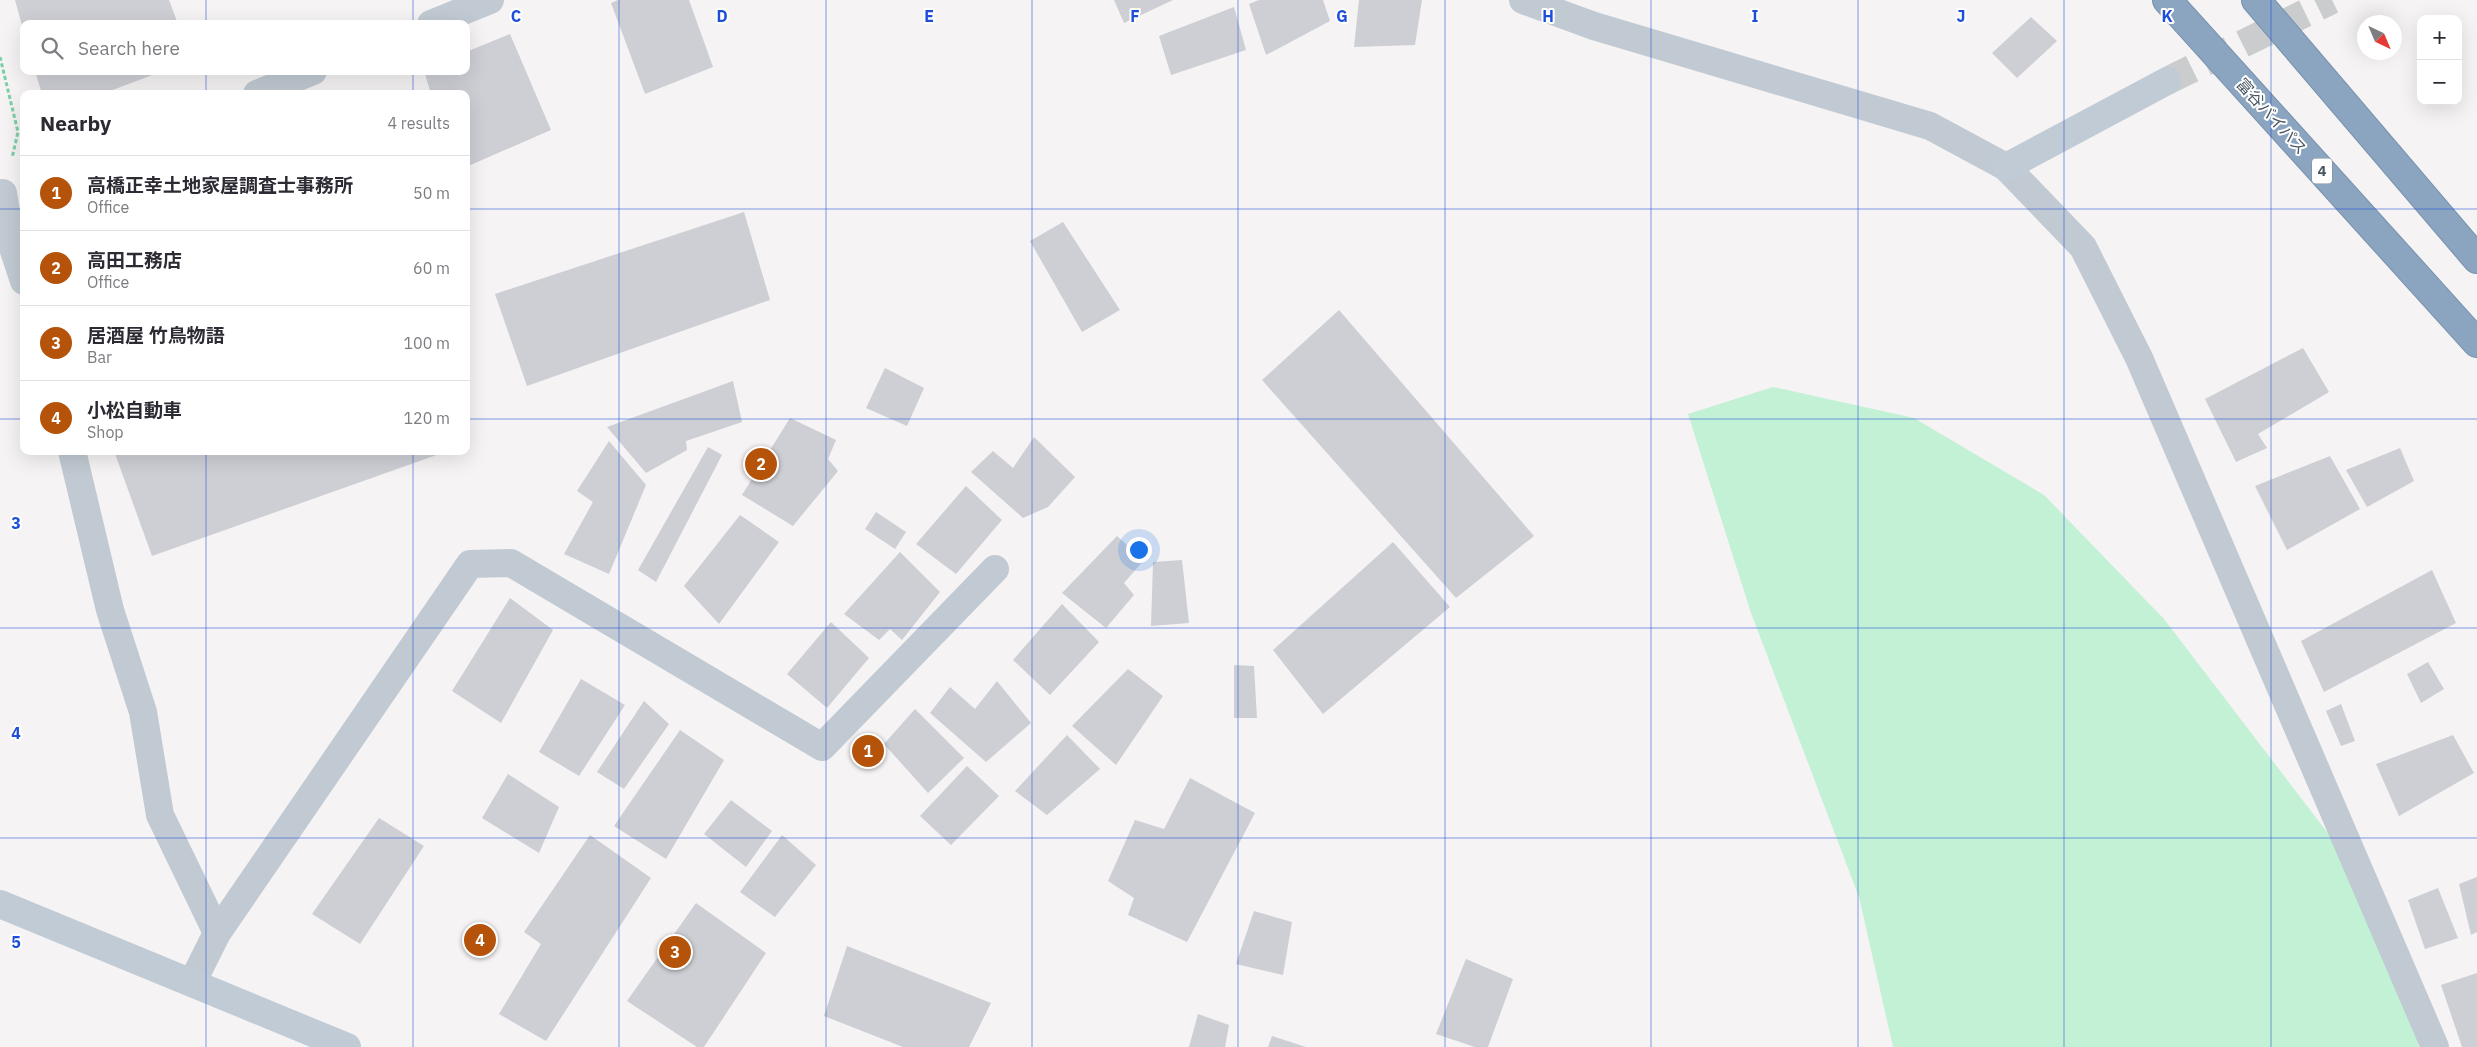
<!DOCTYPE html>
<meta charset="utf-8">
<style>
:root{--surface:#fff;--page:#f7f7f7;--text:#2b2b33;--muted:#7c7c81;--line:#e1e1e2;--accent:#b45309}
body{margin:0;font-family:"IBM Plex Sans","Noto Sans JP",sans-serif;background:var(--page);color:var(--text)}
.controls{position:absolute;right:15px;top:15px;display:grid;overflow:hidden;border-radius:10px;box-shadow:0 5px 20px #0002}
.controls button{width:45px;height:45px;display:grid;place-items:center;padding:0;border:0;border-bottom:1px solid var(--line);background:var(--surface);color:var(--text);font:25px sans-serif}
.compass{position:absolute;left:2357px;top:15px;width:45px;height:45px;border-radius:50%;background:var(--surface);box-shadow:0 5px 20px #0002;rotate:136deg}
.you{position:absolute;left:1138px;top:549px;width:18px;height:18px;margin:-12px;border:4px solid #fff;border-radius:50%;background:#1a73e8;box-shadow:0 0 0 8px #1a73e833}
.badge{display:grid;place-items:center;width:32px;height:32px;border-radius:50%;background:var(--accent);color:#fff;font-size:16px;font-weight:700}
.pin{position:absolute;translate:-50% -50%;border:2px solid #fff;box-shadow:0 1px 5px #0006}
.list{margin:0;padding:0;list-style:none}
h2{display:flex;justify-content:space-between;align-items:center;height:65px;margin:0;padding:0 20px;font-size:21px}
h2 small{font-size:16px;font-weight:400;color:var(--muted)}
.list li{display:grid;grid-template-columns:32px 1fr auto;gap:15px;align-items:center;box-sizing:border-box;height:75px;padding:0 20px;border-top:1px solid var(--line)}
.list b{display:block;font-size:19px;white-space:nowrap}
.list p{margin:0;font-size:16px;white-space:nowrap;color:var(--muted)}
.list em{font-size:16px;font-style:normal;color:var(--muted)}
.icon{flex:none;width:28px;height:28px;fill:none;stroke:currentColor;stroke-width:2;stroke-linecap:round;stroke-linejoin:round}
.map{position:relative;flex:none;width:2477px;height:1047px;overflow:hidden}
.search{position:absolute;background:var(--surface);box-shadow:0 5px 20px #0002;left:20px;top:20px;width:450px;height:55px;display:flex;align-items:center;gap:12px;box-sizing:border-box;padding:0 18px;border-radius:10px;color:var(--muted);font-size:19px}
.panel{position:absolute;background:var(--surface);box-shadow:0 5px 20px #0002;left:20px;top:90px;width:450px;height:365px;border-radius:10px}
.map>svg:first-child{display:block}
.green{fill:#c3f1d5}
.building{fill:#cdcfd5}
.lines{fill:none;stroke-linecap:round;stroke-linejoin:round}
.secondary-tunnel{stroke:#caccce;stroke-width:28;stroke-dasharray:28 14;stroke-linecap:butt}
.highway-casing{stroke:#7690ad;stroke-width:30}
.path{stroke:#7ad0a6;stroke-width:3;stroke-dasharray:4 2.5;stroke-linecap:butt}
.street{stroke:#c1cad2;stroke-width:28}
.secondary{stroke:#c1cbd6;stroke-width:28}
.highway{stroke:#8ba5c1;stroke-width:28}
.grid{fill:none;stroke:#1d4ed8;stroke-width:1;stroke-opacity:0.55}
.labels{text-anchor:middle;stroke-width:4;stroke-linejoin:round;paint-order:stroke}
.shield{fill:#fff;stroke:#808990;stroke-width:1}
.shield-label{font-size:15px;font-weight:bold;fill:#4a5661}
.street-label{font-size:16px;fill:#4a5661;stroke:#fff}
.grid-label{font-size:16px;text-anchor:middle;font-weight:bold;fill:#1d4ed8;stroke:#fff;stroke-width:4;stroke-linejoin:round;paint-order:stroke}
</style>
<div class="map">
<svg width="2477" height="1047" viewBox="0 0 2477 1047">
<rect width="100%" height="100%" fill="#f5f3f3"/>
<path class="green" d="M1773,387L1914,418L2044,495L2164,619L2376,896L2419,1047H1893L1859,897L1751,613L1688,414Z"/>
<path class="building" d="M15,0H169L178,24H24L23,29Z
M618,0H689L713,67L645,94L611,3Z
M1114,0H1173L1124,23Z
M1259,0H1323L1330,21L1266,55L1249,4Z
M1359,0H1422L1415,45L1354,47Z
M1234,7L1246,50L1171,75L1159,36Z
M2031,17L2057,41L2017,78L1992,53Z
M510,34L551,130L466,167V94H431L424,71H466V52Z
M35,71H163L102,94H42Z
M744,212L770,300L527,386L495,294Z
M1063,222L1120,310L1082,332L1030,241Z
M1339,310L1534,536L1456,598L1262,380Z
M2303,348L2329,392L2258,434L2267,448L2236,462L2205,399Z
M885,368L924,388L907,426L866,408Z
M733,381L742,422L686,441L687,450L646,473L607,427Z
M790,418L836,440L828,459L838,471L793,526L742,495Z
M1034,437L1075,477L1048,507L1023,518L971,472L993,451L1013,468Z
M609,441L646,485L609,574L564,554L593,502L577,491Z
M708,447L722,455L656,582L638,570Z
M2400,448L2414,481L2367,507L2346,470Z
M114,451H445V452L152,556Z
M2330,456L2360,509L2287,550L2255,486Z
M966,486L1002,520L956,574L916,544Z
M876,512L906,532L895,549L865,529Z
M740,515L779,542L719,624L684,586Z
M1117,536L1144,560L1124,583L1134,595L1106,628L1062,593Z
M1393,542L1450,607L1323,714L1273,650Z
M900,552L940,592L902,640L890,629L879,640L844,614Z
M1182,560L1189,623L1151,626L1153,562Z
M2432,570L2456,623L2324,692L2301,641Z
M510,598L553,630L501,723L452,691Z
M1062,604L1099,642L1050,695L1013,660Z
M831,622L869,658L827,708L787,674Z
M2428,662L2444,689L2421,703L2407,674Z
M1234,665L1254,666L1257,718H1234Z
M1128,669L1163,696L1116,765L1072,726Z
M581,679L625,705L579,776L539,752Z
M997,681L1031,723L986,762L930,713L950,687L975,709Z
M644,701L669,724L624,789L597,772Z
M2341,704L2355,741L2341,746L2326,711Z
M915,709L964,758L928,793L884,744Z
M680,730L724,760L666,859L614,826Z
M1067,735L1100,769L1047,815L1015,791Z
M2453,735L2474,773L2399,816L2376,764Z
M967,766L999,796L951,845L920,816Z
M508,774L559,807L539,853L482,818Z
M1190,778L1255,813L1187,942L1128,915L1134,898L1108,881L1135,820L1164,829Z
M731,800L772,831L746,867L704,834Z
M379,818L424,846L360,944L312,914Z
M590,835L651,878L546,1041L499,1014L541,944L524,932Z
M782,835L816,865L775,917L740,892Z
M2477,877V932L2471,935L2459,884Z
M2438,888L2458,938L2425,949L2408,900Z
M696,903L766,953L704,1047H697L627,1001Z
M1254,911L1292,922L1283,975L1236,964Z
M847,946L991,1003L969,1047H903L824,1016Z
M1466,959L1513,979L1488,1047H1475L1436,1034Z
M2477,973V1047H2462L2441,985Z
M1198,1014L1229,1025L1225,1047H1189Z
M1272,1036L1306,1047H1268Z"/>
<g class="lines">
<path class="secondary-tunnel" d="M2167,81L2332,0"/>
<g class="highway-casing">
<path id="highway" d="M2167,0L2477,343
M2256,0L2477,259"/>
</g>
<path class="path" d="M0,57L18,132L12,158"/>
<path class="street" d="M1523,0L1594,26L1930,126L2006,167L2083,247L2139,358L2435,1047
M431,24L490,0
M257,94L313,71
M3,193L11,242L24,281
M72,451L110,610L143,712L160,815L217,933L192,983
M217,933L470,564L511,563L822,747L995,569"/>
<path class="secondary" d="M2006,167L2167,81
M0,904L347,1047"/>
<use href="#highway" class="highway"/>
</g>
<path class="grid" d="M206,0V24M413,0V24M619,0V1047M826,0V1047M1032,0V1047M1238,0V1047M1445,0V1047M1651,0V1047M1858,0V1047M2064,0V1047M2271,0V1047M206,71V94M413,71V94M0,209H24M466,209H2477M0,419H24M466,419H2477M206,451V1047M413,451V1047M0,628H2477M0,838H2477"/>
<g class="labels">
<rect class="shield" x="2312" y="158.5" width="20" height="25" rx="4"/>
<g class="shield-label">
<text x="2322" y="176">4</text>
</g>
<g class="street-label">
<text transform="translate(2272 116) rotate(48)" y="6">富谷バイパス</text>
</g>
</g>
<g class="grid-label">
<text x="516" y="22">C</text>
<text x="722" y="22">D</text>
<text x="929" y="22">E</text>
<text x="1135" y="22">F</text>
<text x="1342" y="22">G</text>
<text x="1548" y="22">H</text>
<text x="1755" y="22">I</text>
<text x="1961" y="22">J</text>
<text x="2167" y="22">K</text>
<text x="16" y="529">3</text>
<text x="16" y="739">4</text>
<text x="16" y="948">5</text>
</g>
</svg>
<div class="controls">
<button>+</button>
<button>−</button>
</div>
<svg class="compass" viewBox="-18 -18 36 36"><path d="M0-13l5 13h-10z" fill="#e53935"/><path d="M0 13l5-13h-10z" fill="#7c7c81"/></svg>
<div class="you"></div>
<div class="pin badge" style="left:868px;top:751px">1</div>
<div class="pin badge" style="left:761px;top:464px">2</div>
<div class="pin badge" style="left:675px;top:952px">3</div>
<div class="pin badge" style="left:480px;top:940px">4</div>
<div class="search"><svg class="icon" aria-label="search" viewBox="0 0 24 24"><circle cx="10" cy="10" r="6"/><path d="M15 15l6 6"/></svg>Search here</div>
<section class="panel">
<h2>Nearby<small>4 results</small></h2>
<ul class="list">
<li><span class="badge">1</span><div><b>高橋正幸土地家屋調査士事務所</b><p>Office</p></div><em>50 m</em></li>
<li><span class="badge">2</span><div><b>高田工務店</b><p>Office</p></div><em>60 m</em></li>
<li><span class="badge">3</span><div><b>居酒屋 竹鳥物語</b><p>Bar</p></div><em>100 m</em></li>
<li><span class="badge">4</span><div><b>小松自動車</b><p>Shop</p></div><em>120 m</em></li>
</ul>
</section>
</div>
